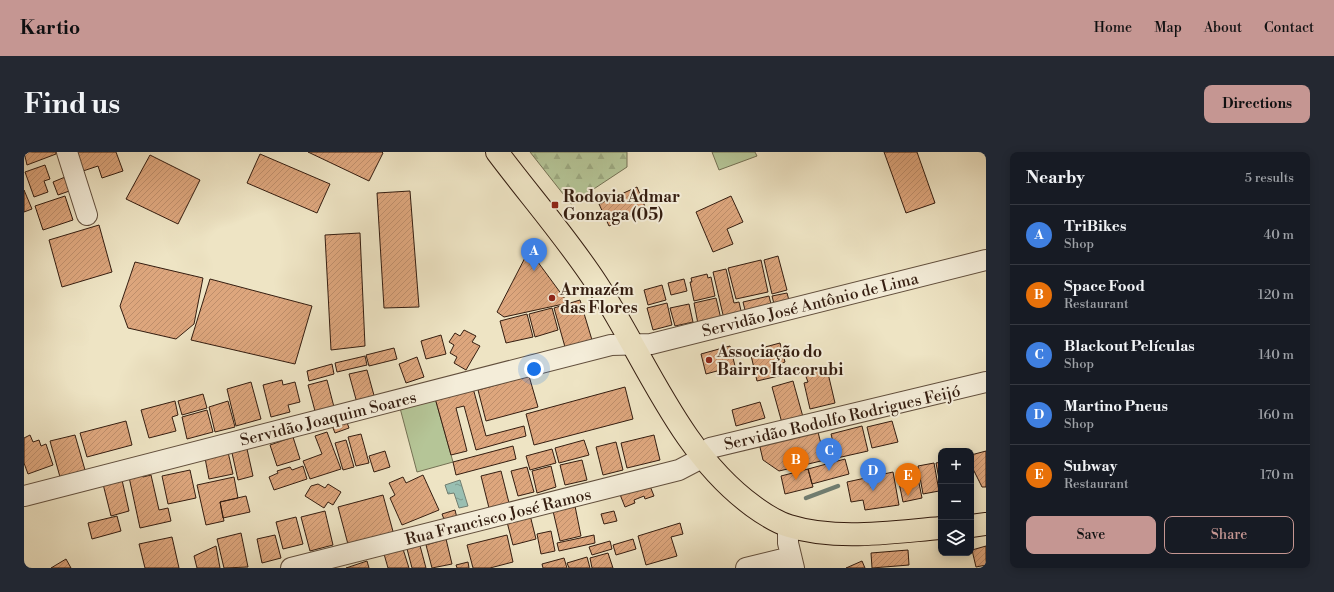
<!DOCTYPE html>
<meta charset="utf-8">
<style>
:root{--surface:#171b24;--page:#242831;--text:#f1f3f6;--muted:#9ea1a6;--line:#363941;--accent:#c59692}
body{margin:0;font-family:"Libre Bodoni",serif;background:var(--page);color:var(--text)}
.controls{position:absolute;right:12px;bottom:12px;display:grid;overflow:hidden;border-radius:8px;box-shadow:0 2px 10px #0003}
.controls button{width:36px;height:36px;display:grid;place-items:center;padding:0;border:0;border-bottom:1px solid var(--line);background:var(--surface);color:var(--text);font:20px sans-serif}
.you{position:absolute;left:510px;top:217px;width:14px;height:14px;margin:-10px;border:3px solid #fff;border-radius:50%;background:#1a73e8;box-shadow:0 0 0 6px #1a73e833}
.badge{display:grid;place-items:center;width:26px;height:26px;border-radius:50%;background:var(--accent);color:#fff;font-size:13px;font-weight:700}
.pin{position:absolute;translate:-50% -33px;filter:drop-shadow(0 1px 2px #0008)}
.pin::after{content:'';position:absolute;top:21px;width:14px;height:12px;background:inherit;clip-path:polygon(0 0,100% 0,50% 100%)}
.list{margin:0;padding:0;list-style:none}
h2{display:flex;justify-content:space-between;align-items:center;height:52px;margin:0;padding:0 16px;font-size:17px}
h2 small{font-size:13px;font-weight:400;color:var(--muted)}
.list li{display:grid;grid-template-columns:26px 1fr auto;gap:12px;align-items:center;box-sizing:border-box;height:60px;padding:0 16px;border-top:1px solid var(--line)}
.list b{display:block;font-size:15px;white-space:nowrap}
.list p{margin:0;font-size:13px;white-space:nowrap;color:var(--muted)}
.list em{font-size:13px;font-style:normal;color:var(--muted)}
.actions{display:flex;gap:8px;padding:12px 16px}
.actions a{flex:1;padding:9px 0;border:1px solid var(--accent);border-radius:8px;text-align:center;font-size:14px;color:var(--accent)}
.actions .main{background:var(--accent);color:#111}
.icon{flex:none;width:22px;height:22px;fill:none;stroke:currentColor;stroke-width:2;stroke-linecap:round;stroke-linejoin:round}
.map{position:relative;flex:none;width:962px;height:416px;overflow:hidden;border-radius:8px}
header{display:flex;align-items:center;gap:24px;box-sizing:border-box;height:56px;padding:0 20px;background:var(--accent);color:#111}
header strong{font-size:19px}
nav{display:flex;gap:22px;margin-inline-start:auto;font-size:14px}
.intro{display:flex;align-items:center;justify-content:space-between;box-sizing:border-box;height:96px;padding:0 24px}
h1{margin:0;font-size:28px}
.button{padding:10px 18px;border-radius:8px;background:var(--accent);color:#111;font-size:14px;font-weight:700}
main{display:flex;gap:24px;padding:0 24px}
aside{flex:1;background:var(--surface);border-radius:8px;box-shadow:0 2px 10px #0003}
.map>svg:first-child{display:block}
.grass{fill:#b5c597;stroke:#747154}
.forest{fill:url(#forest-firs);stroke:#747154}
.water{fill:url(#water-ripples);stroke:#717e71}
.lines{fill:none;stroke-linecap:round;stroke-linejoin:round}
.stream{stroke:#717e71;stroke-width:4.5}
.building{fill:url(#building-hatch);stroke:#341d10}
.minor-casing{stroke:#624f3d;stroke-width:22}
.major-casing{stroke:#341d10;stroke-width:24}
.minor{stroke:#f4edd9;stroke-width:20}
.major{stroke:#eee4c4;stroke-width:22}
.poi-dot{fill:#8f2418;stroke:#f4edd9;stroke-width:1.5}
.labels{text-anchor:middle;stroke-width:4;stroke-linejoin:round;paint-order:stroke}
.poi-label{font-size:16px;font-weight:bold;fill:#341d10;stroke:#f4edd9;text-anchor:start}
.street-label{font-size:16px;fill:#341d10;stroke:#f4edd9}
</style>
<header>
<strong>Kartio</strong>
<nav><a>Home</a><a>Map</a><a>About</a><a>Contact</a></nav>
</header>
<div class="intro"><h1>Find us</h1><a class="button">Directions</a></div>
<main>
<div class="map">
<svg width="962" height="416" viewBox="0 0 962 416">
<defs>
<pattern id="forest-firs" width="22" height="20" patternUnits="userSpaceOnUse"><rect width="22" height="20" fill="#b5c597"/><path d="M5 1l3.5 6h-7zM16 11l3.5 6h-7z" fill="#9ca981"/></pattern>
<pattern id="water-ripples" width="26" height="14" patternUnits="userSpaceOnUse"><rect width="26" height="14" fill="#99bfb2"/><path d="M2 4q2-2 4 0t4 0M15 11q2-2 4 0t4 0" fill="none" stroke="#7e9b8f"/></pattern>
<pattern id="building-hatch" width="6" height="6" patternUnits="userSpaceOnUse"><rect width="6" height="6" fill="#dda67d"/><path d="M-1 1l2-2M0 6l6-6M5 7l2-2" fill="none" stroke="#be8e6b"/></pattern>
</defs>
<rect width="100%" height="100%" fill="#eee4c4"/>
<filter id="stains"><feTurbulence type="fractalNoise" baseFrequency=".005" numOctaves="4"/><feColorMatrix values="0 0 0 0 .2 0 0 0 0 .09 0 0 0 0 .02 0 0 0 .5 -.17"/></filter>
<radialGradient id="worn" r=".72"><stop offset=".6" stop-color="#630" stop-opacity="0"/><stop offset="1" stop-color="#630" stop-opacity=".3"/></radialGradient>
<path class="grass" d="M688,0H731L733,4L695,18Z
M411,246L429,310L393,320L376,256Z"/>
<path class="forest" d="M506,0H603V15L547,52Z"/>
<path class="water" d="M436,328L444,354L435,356L430,341L424,342L421,333Z"/>
<g class="lines">
<path class="stream" d="M782,346L814,334"/>
</g>
<path class="building" d="M0,0H32V2L3,13Z
M53,0H92L99,19L78,26L74,14L59,19Z
M284,0H358L359,1L345,29Z
M860,0H893L911,51L882,61Z
M236,2L306,32L293,61L223,31Z
M126,3L176,28L154,72L102,47Z
M21,13L26,27L20,29L24,40L10,45L1,20Z
M46,23L51,37L34,43L29,30Z
M613,35L622,57L585,74L575,52Z
M0,38L8,57L0,60Z
M386,39L395,155L360,156L353,41Z
M41,44L49,68L19,78L11,54Z
M707,44L719,70L703,77L709,92L689,100L672,60Z
M75,73L88,120L38,135L25,88Z
M336,81L341,194L307,198L301,83Z
M505,98L544,151L480,165L473,160Z
M754,104L763,138L748,142L740,108Z
M737,108L744,140L712,147L704,116Z
M111,110L179,126L170,172L152,187L104,176L96,154Z
M702,117L710,151L715,150L718,163L700,167L689,120Z
M683,122L684,126L687,125L691,144L670,149L666,130H668L667,126Z
M186,127L288,154L271,212L167,188Z
M660,127L663,139L647,143L644,131Z
M638,133L642,148L624,153L620,138Z
M763,141L766,152L751,156L748,144Z
M745,144L748,156L722,162L719,150Z
M692,146L697,167L674,172L670,151Z
M556,148L568,188L541,195L530,156Z
M643,151L648,173L629,178L623,156Z
M665,152L669,170L651,174L646,156Z
M528,156L534,178L511,185L505,162Z
M503,162L509,185L482,191L476,169Z
M440,178L452,184L448,190L456,194L442,218L430,211L433,205L426,201L430,193L425,190L431,181L436,184Z
M417,183L422,202L402,207L397,189Z
M756,191L761,210L756,212L759,223L733,229L726,199Z
M706,194L711,214L682,222L677,202Z
M370,196L373,207L345,214L342,203Z
M341,204L343,213L313,220L311,211Z
M393,205L400,225L382,231L375,212Z
M308,212L310,222L285,229L283,219Z
M803,217L811,251L786,257L780,231L784,230L781,222Z
M343,218L351,247L333,251L325,222Z
M505,224L514,255L462,269L454,238Z
M258,228L259,233L271,230L276,250L264,253L266,260L247,265L239,233Z
M303,228L310,255L291,259L284,233Z
M769,229L779,265L758,271L748,235Z
M227,230L237,267L212,274L203,237Z
M601,235L609,267L510,293L502,262Z
M449,236L462,284L500,274L502,284L452,298L440,254L432,256L443,299L427,303L411,246Z
M179,242L183,256L158,263L154,249Z
M151,249L154,263L148,265L152,279L125,286L117,258Z
M204,249L211,275L191,280L185,255Z
M736,250L741,266L712,274L708,258Z
M183,258L189,280L163,287L158,265Z
M321,265L325,276L311,281L307,271Z
M102,269L108,293L63,305L56,281Z
M868,269L874,290L848,296L843,275Z
M838,274L844,299L813,306L807,282Z
M793,276L801,308L755,319L739,308L735,291Z
M303,280L317,317L286,327L279,309L298,302L291,284Z
M337,282L345,311L332,314L324,285Z
M6,283L9,290L15,288L17,294L22,292L29,313L4,322L0,311V286Z
M51,283L61,318L36,325L26,289Z
M630,283L636,308L603,316L597,291Z
M269,285L276,307L253,314L246,293Z
M322,288L330,315L319,318L311,291Z
M560,288L565,303L535,311L531,296Z
M592,290L599,318L579,323L572,295Z
M489,294L492,307L432,323L429,310Z
M223,297L229,324L214,328L208,301Z
M528,297L532,311L506,318L502,304Z
M361,299L366,315L350,320L345,304Z
M962,299V335H958L947,313V303Z
M204,300L209,322L185,327L181,306Z
M821,307L825,322L788,332L784,317Z
M558,308L563,328L541,333L536,313Z
M917,310V338L912,311Z
M910,311L915,339L899,342L894,314Z
M279,314L283,327L250,338L245,325L254,321L253,319L266,315L268,318Z
M527,314L532,335L513,341L508,319Z
M503,315L510,340L494,344L487,319Z
M892,316L898,346L879,350L873,321Z
M784,317L789,335L761,342L757,324Z
M166,318L172,346L144,352L138,324Z
M477,319L485,351L465,356L457,324Z
M869,320L875,353L841,358L839,348L827,350L823,330Z
M119,322V325L127,323L135,358L144,356L147,369L116,376L105,325Z
M399,323L415,358L378,373L366,346L371,343L365,331L379,325L382,331Z
M210,325L214,346L196,350L200,369L182,373L173,333Z
M98,328L105,359L87,364L79,332Z
M624,329L630,344L621,347L620,344L610,348L611,351L601,355L595,340Z
M294,332L301,336L304,332L317,340L309,353L304,350L300,356L281,344L287,334Z
M359,343L370,383L325,396L314,355Z
M222,344L226,360L199,366L196,350Z
M551,354L557,384L536,389L529,359Z
M431,358L433,366L421,370L418,362Z
M301,359L309,393L286,399L277,365Z
M590,359L593,369L580,372L577,362Z
M506,363L512,387L489,393L483,370Z
M93,364L97,379L68,387L64,371Z
M272,365L279,392L259,397L252,370Z
M656,371L659,382L647,385L653,404L622,413L614,384Z
M527,379L531,399L517,402L513,382Z
M217,381L224,415L200,416L193,387Z
M251,383L257,406L238,411L233,387Z
M483,383L489,410L466,416H449L443,393Z
M570,383L571,391L535,399L533,391Z
M148,385L155,416H121L115,392Z
M422,387L428,412L408,416L402,393Z
M609,387L612,397L592,403L589,393Z
M586,389L588,397L568,403L565,395Z
M395,390L402,416H388L382,393Z
M192,394L196,416H173L170,404Z
M962,394V413L952,415L948,398Z
M379,397L385,416H364L360,402Z
M884,398L885,413L848,416L847,401Z
M584,401L589,416H568L566,406Z
M563,405L566,416H545L543,411Z
M540,406L543,416H519L518,412Z
M42,407L47,416H27Z
M343,409L345,416H322Z
M838,409L841,416H822Z
M444,410L445,416H433L432,413Z"/>
<g class="lines">
<g class="minor-casing">
<path id="minor" d="M43,0L63,63
M0,344L587,193L627,192L962,108
M764,374V391L770,416
M267,416L655,318L678,306L686,296L962,230
M722,416L767,405"/>
</g>
<g class="major-casing">
<path id="major" d="M473,0C506,44 543,86 573,132C622,207 655,300 729,354C740,362 752,370 765,374C813,389 868,380 917,376
M947,374L962,372"/>
</g>
<use href="#minor" class="minor"/>
<use href="#major" class="major"/>
</g>
<g class="poi-dot">
<rect x="527" y="49" width="8" height="8" rx="2"/>
<circle cx="528" cy="146" r="4"/>
<circle cx="685" cy="208" r="4"/>
</g>
<g class="labels">
<g class="poi-label">
<text x="539" y="50">Rodovia Admar<tspan x="539" dy="18">Gonzaga (05)</tspan></text>
<text x="536" y="143">Armazém<tspan x="536" dy="18">das Flores</tspan></text>
<text x="693" y="205">Associação do<tspan x="693" dy="18">Bairro Itacorubi</tspan></text>
</g>
<g class="street-label">
<text transform="translate(786 152) rotate(-14)" y="6">Servidão José Antônio de Lima</text>
<text transform="translate(818 265) rotate(-13)" y="6">Servidão Rodolfo Rodrigues Feijó</text>
<text transform="translate(304 266) rotate(-14)" y="6">Servidão Joaquim Soares</text>
<text transform="translate(474 364) rotate(-14)" y="6">Rua Francisco José Ramos</text>
</g>
</g>
<rect width="100%" height="100%" filter="url(#stains)"/>
<rect width="100%" height="100%" fill="url(#worn)"/>
</svg>
<div class="controls">
<button>+</button>
<button>−</button>
<button><svg class="icon" aria-label="layers" viewBox="0 0 24 24"><path d="M12 4l9 5-9 5-9-5zM3 14l9 5 9-5"/></svg></button>
</div>
<div class="you"></div>
<div class="pin badge" style="left:510px;top:119px;background:#3f7fe0">A</div>
<div class="pin badge" style="left:772px;top:328px;background:#e8710a">B</div>
<div class="pin badge" style="left:805px;top:319px;background:#3f7fe0">C</div>
<div class="pin badge" style="left:849px;top:339px;background:#3f7fe0">D</div>
<div class="pin badge" style="left:884px;top:344px;background:#e8710a">E</div>
</div>
<aside>
<h2>Nearby<small>5 results</small></h2>
<ul class="list">
<li><span class="badge" style="background:#3f7fe0">A</span><div><b>TriBikes</b><p>Shop</p></div><em>40 m</em></li>
<li><span class="badge" style="background:#e8710a">B</span><div><b>Space Food</b><p>Restaurant</p></div><em>120 m</em></li>
<li><span class="badge" style="background:#3f7fe0">C</span><div><b>Blackout Películas</b><p>Shop</p></div><em>140 m</em></li>
<li><span class="badge" style="background:#3f7fe0">D</span><div><b>Martino Pneus</b><p>Shop</p></div><em>160 m</em></li>
<li><span class="badge" style="background:#e8710a">E</span><div><b>Subway</b><p>Restaurant</p></div><em>170 m</em></li>
</ul>
<div class="actions"><a class="main">Save</a><a>Share</a></div>
</aside>
</main>
